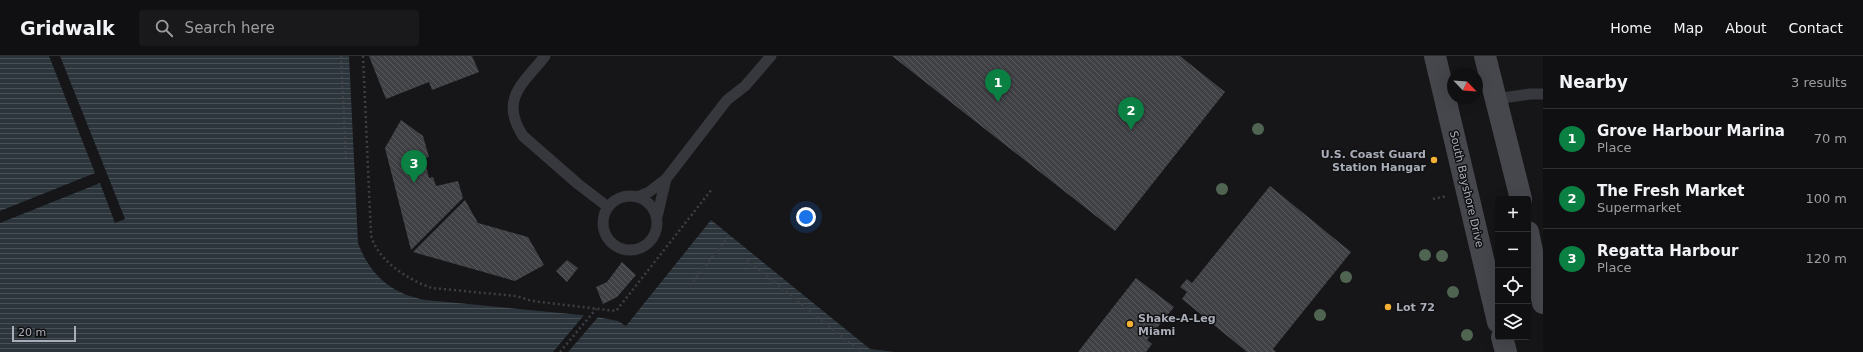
<!DOCTYPE html>
<meta charset="utf-8">
<style>
:root{--surface:#101012;--page:#19191b;--text:#f1f3f6;--muted:#9c9d9f;--line:#303032;--accent:#0b8043}
body{margin:0;font-family:"DejaVu Sans",sans-serif;background:var(--page);color:var(--text)}
.controls{position:absolute;right:12px;bottom:12px;display:grid;overflow:hidden;border-radius:4px;box-shadow:0 4px 16px #0002}
.controls button{width:36px;height:36px;display:grid;place-items:center;padding:0;border:0;border-bottom:1px solid var(--line);background:var(--surface);color:var(--text);font:20px sans-serif}
.compass{position:absolute;left:1447px;top:12px;width:36px;height:36px;border-radius:50%;background:var(--surface);box-shadow:0 4px 16px #0002;rotate:115deg}
.scale{position:absolute;left:12px;bottom:10px;width:64px;box-sizing:border-box;padding-left:4px;border:2px solid #a8adb8;border-top:0;font-size:11px;line-height:14px;white-space:nowrap;color:#a8adb8;-webkit-text-stroke:3px #111113;paint-order:stroke}
.you{position:absolute;left:806px;top:161px;width:14px;height:14px;margin:-10px;border:3px solid #fff;border-radius:50%;background:#1a73e8;box-shadow:0 0 0 6px #1a73e833}
.badge{display:grid;place-items:center;width:26px;height:26px;border-radius:50%;background:var(--accent);color:#fff;font-size:13px;font-weight:700}
.pin{position:absolute;translate:-50% -33px;filter:drop-shadow(0 1px 2px #0008)}
.pin::after{content:'';position:absolute;top:21px;width:14px;height:12px;background:inherit;clip-path:polygon(0 0,100% 0,50% 100%)}
.list{margin:0;padding:0;list-style:none}
h2{display:flex;justify-content:space-between;align-items:center;height:52px;margin:0;padding:0 16px;font-size:17px}
h2 small{font-size:13px;font-weight:400;color:var(--muted)}
.list li{display:grid;grid-template-columns:26px 1fr auto;gap:12px;align-items:center;box-sizing:border-box;height:60px;padding:0 16px;border-top:1px solid var(--line)}
.list b{display:block;font-size:15px;white-space:nowrap}
.list p{margin:0;font-size:13px;white-space:nowrap;color:var(--muted)}
.list em{font-size:13px;font-style:normal;color:var(--muted)}
.icon{flex:none;width:22px;height:22px;fill:none;stroke:currentColor;stroke-width:2;stroke-linecap:round;stroke-linejoin:round}
.map{position:relative;flex:none;width:1543px;height:296px;overflow:hidden}
header{display:flex;align-items:center;gap:24px;box-sizing:border-box;height:56px;padding:0 20px;background:var(--surface);border-bottom:1px solid var(--line)}
header strong{font-size:19px}
nav{display:flex;gap:22px;margin-inline-start:auto;font-size:14px}
.search{width:280px;height:36px;background:var(--page);display:flex;align-items:center;gap:10px;box-sizing:border-box;padding:0 14px;border-radius:4px;color:var(--muted);font-size:15px}
main{display:flex}
aside{flex:1;background:var(--surface)}
.map>svg:first-child{display:block}
.water{fill:url(#water-rules)}
.pier{fill:#161618}
.building{fill:url(#building-back-hatch)}
.lines{fill:none;stroke-linecap:round;stroke-linejoin:round}
.path{stroke:#3d3f44;stroke-width:2.5;stroke-dasharray:2 3;stroke-linecap:butt}
.service{stroke:#37383d;stroke-width:11}
.secondary{stroke:#45474d;stroke-width:22}
.tree{fill:#506452}
.poi-dot{fill:#f2b134;stroke:#111113;stroke-width:1.5}
.labels{text-anchor:middle;stroke-width:3;stroke-linejoin:round;paint-order:stroke}
.poi-label{font-size:11px;font-weight:bold;fill:#a8adb8;stroke:#111113;text-anchor:start}
.street-label{font-size:11px;fill:#a8adb8;stroke:#111113}
</style>
<header>
<strong>Gridwalk</strong>
<div class="search"><svg class="icon" aria-label="search" viewBox="0 0 24 24"><circle cx="10" cy="10" r="6"/><path d="M15 15l6 6"/></svg>Search here</div>
<nav><a>Home</a><a>Map</a><a>About</a><a>Contact</a></nav>
</header>
<main>
<div class="map">
<svg width="1543" height="296" viewBox="0 0 1543 296">
<defs>
<pattern id="water-rules" width="6" height="5" patternUnits="userSpaceOnUse"><rect width="6" height="5" fill="#2c353c"/><path d="M0 2.5h6" fill="none" stroke="#485056"/></pattern>
<pattern id="building-back-hatch" width="6" height="6" patternUnits="userSpaceOnUse"><rect width="6" height="6" fill="#404145"/><path d="M-1 5l2 2M0 0l6 6M5-1l2 2" fill="none" stroke="#595a5e"/></pattern>
</defs>
<rect width="100%" height="100%" fill="#161618"/>
<path class="water" d="M0,0H349L358,187C370,219 391,238 426,244L592,260L618,265L626,270L711,164L870,293L895,296H0Z"/>
<path class="pier" d="M49,0H60L125,163L115,167L100,127L0,167V155L95,117Z
M585,258L599,260L568,296H553Z"/>
<path class="building" d="M369,0H472L479,16L432,34L429,26L386,43Z
M892,0H1180L1225,36L1115,175Z
M401,64L423,80L429,101L424,102L429,122L433,121L436,130L458,125L463,142L411,194L385,92Z
M1270,130L1351,196L1273,293L1276,296H1247L1182,243L1187,236L1180,231L1187,223L1192,227Z
M465,144L478,167L528,181L544,209L515,225L413,196Z
M567,204L578,212L567,226L556,215Z
M622,206L636,219L617,241L603,248L596,231L607,226Z
M1136,222L1174,251L1147,284L1152,288L1146,296H1078Z"/>
<g class="lines">
<path class="path" d="M341,0L346,104
M363,0L371,179C377,204 408,224 432,232L516,240L532,245L616,255L712,133
M1433,143L1447,140
M747,204L861,296
M690,229L730,179
M560,296L596,253"/>
<path class="service" d="M545,0C523,28 499,43 523,80L578,128L608,151
M1495,43L1530,38H1543
M603 167a27 27 0 1 1 54 0a27 27 0 1 1-54 0Z
M637,141L649,136L666,123L727,44L745,30L771,0
M657,161L666,123"/>
<path class="secondary" d="M1435,0L1498,266
M1485,0L1521,143
M1528,176L1543,247
M1502,281L1506,296"/>
</g>
<g class="tree">
<circle cx="1258" cy="73" r="6"/>
<circle cx="1222" cy="133" r="6"/>
<circle cx="1425" cy="199" r="6"/>
<circle cx="1442" cy="200" r="6"/>
<circle cx="1346" cy="221" r="6"/>
<circle cx="1453" cy="236" r="6"/>
<circle cx="1320" cy="259" r="6"/>
<circle cx="1467" cy="279" r="6"/>
</g>
<g class="poi-dot">
<circle cx="1434" cy="104" r="4"/>
<circle cx="1388" cy="251" r="4"/>
<circle cx="1130" cy="268" r="4"/>
</g>
<g class="labels">
<g class="poi-label">
<text x="1426" y="102" text-anchor="end">U.S. Coast Guard<tspan x="1426" dy="13">Station Hangar</tspan></text>
<text x="1396" y="255">Lot 72</text>
<text x="1138" y="266">Shake-A-Leg<tspan x="1138" dy="13">Miami</tspan></text>
</g>
<g class="street-label">
<text transform="translate(1467 133) rotate(77)" y="4">South Bayshore Drive</text>
</g>
</g>
</svg>
<div class="controls">
<button>+</button>
<button>−</button>
<button><svg class="icon" aria-label="locate" viewBox="0 0 24 24"><circle cx="12" cy="12" r="6"/><path d="M12 2v4M12 18v4M2 12h4M18 12h4"/></svg></button>
<button><svg class="icon" aria-label="layers" viewBox="0 0 24 24"><path d="M12 4l9 5-9 5-9-5zM3 14l9 5 9-5"/></svg></button>
</div>
<svg class="compass" viewBox="-18 -18 36 36"><path d="M0-13l5 13h-10z" fill="#e53935"/><path d="M0 13l5-13h-10z" fill="#9c9d9f"/></svg>
<div class="scale">20 m</div>
<div class="you"></div>
<div class="pin badge" style="left:998px;top:46px">1</div>
<div class="pin badge" style="left:1131px;top:74px">2</div>
<div class="pin badge" style="left:414px;top:127px">3</div>
</div>
<aside>
<h2>Nearby<small>3 results</small></h2>
<ul class="list">
<li><span class="badge">1</span><div><b>Grove Harbour Marina</b><p>Place</p></div><em>70 m</em></li>
<li><span class="badge">2</span><div><b>The Fresh Market</b><p>Supermarket</p></div><em>100 m</em></li>
<li><span class="badge">3</span><div><b>Regatta Harbour</b><p>Place</p></div><em>120 m</em></li>
</ul>
</aside>
</main>
